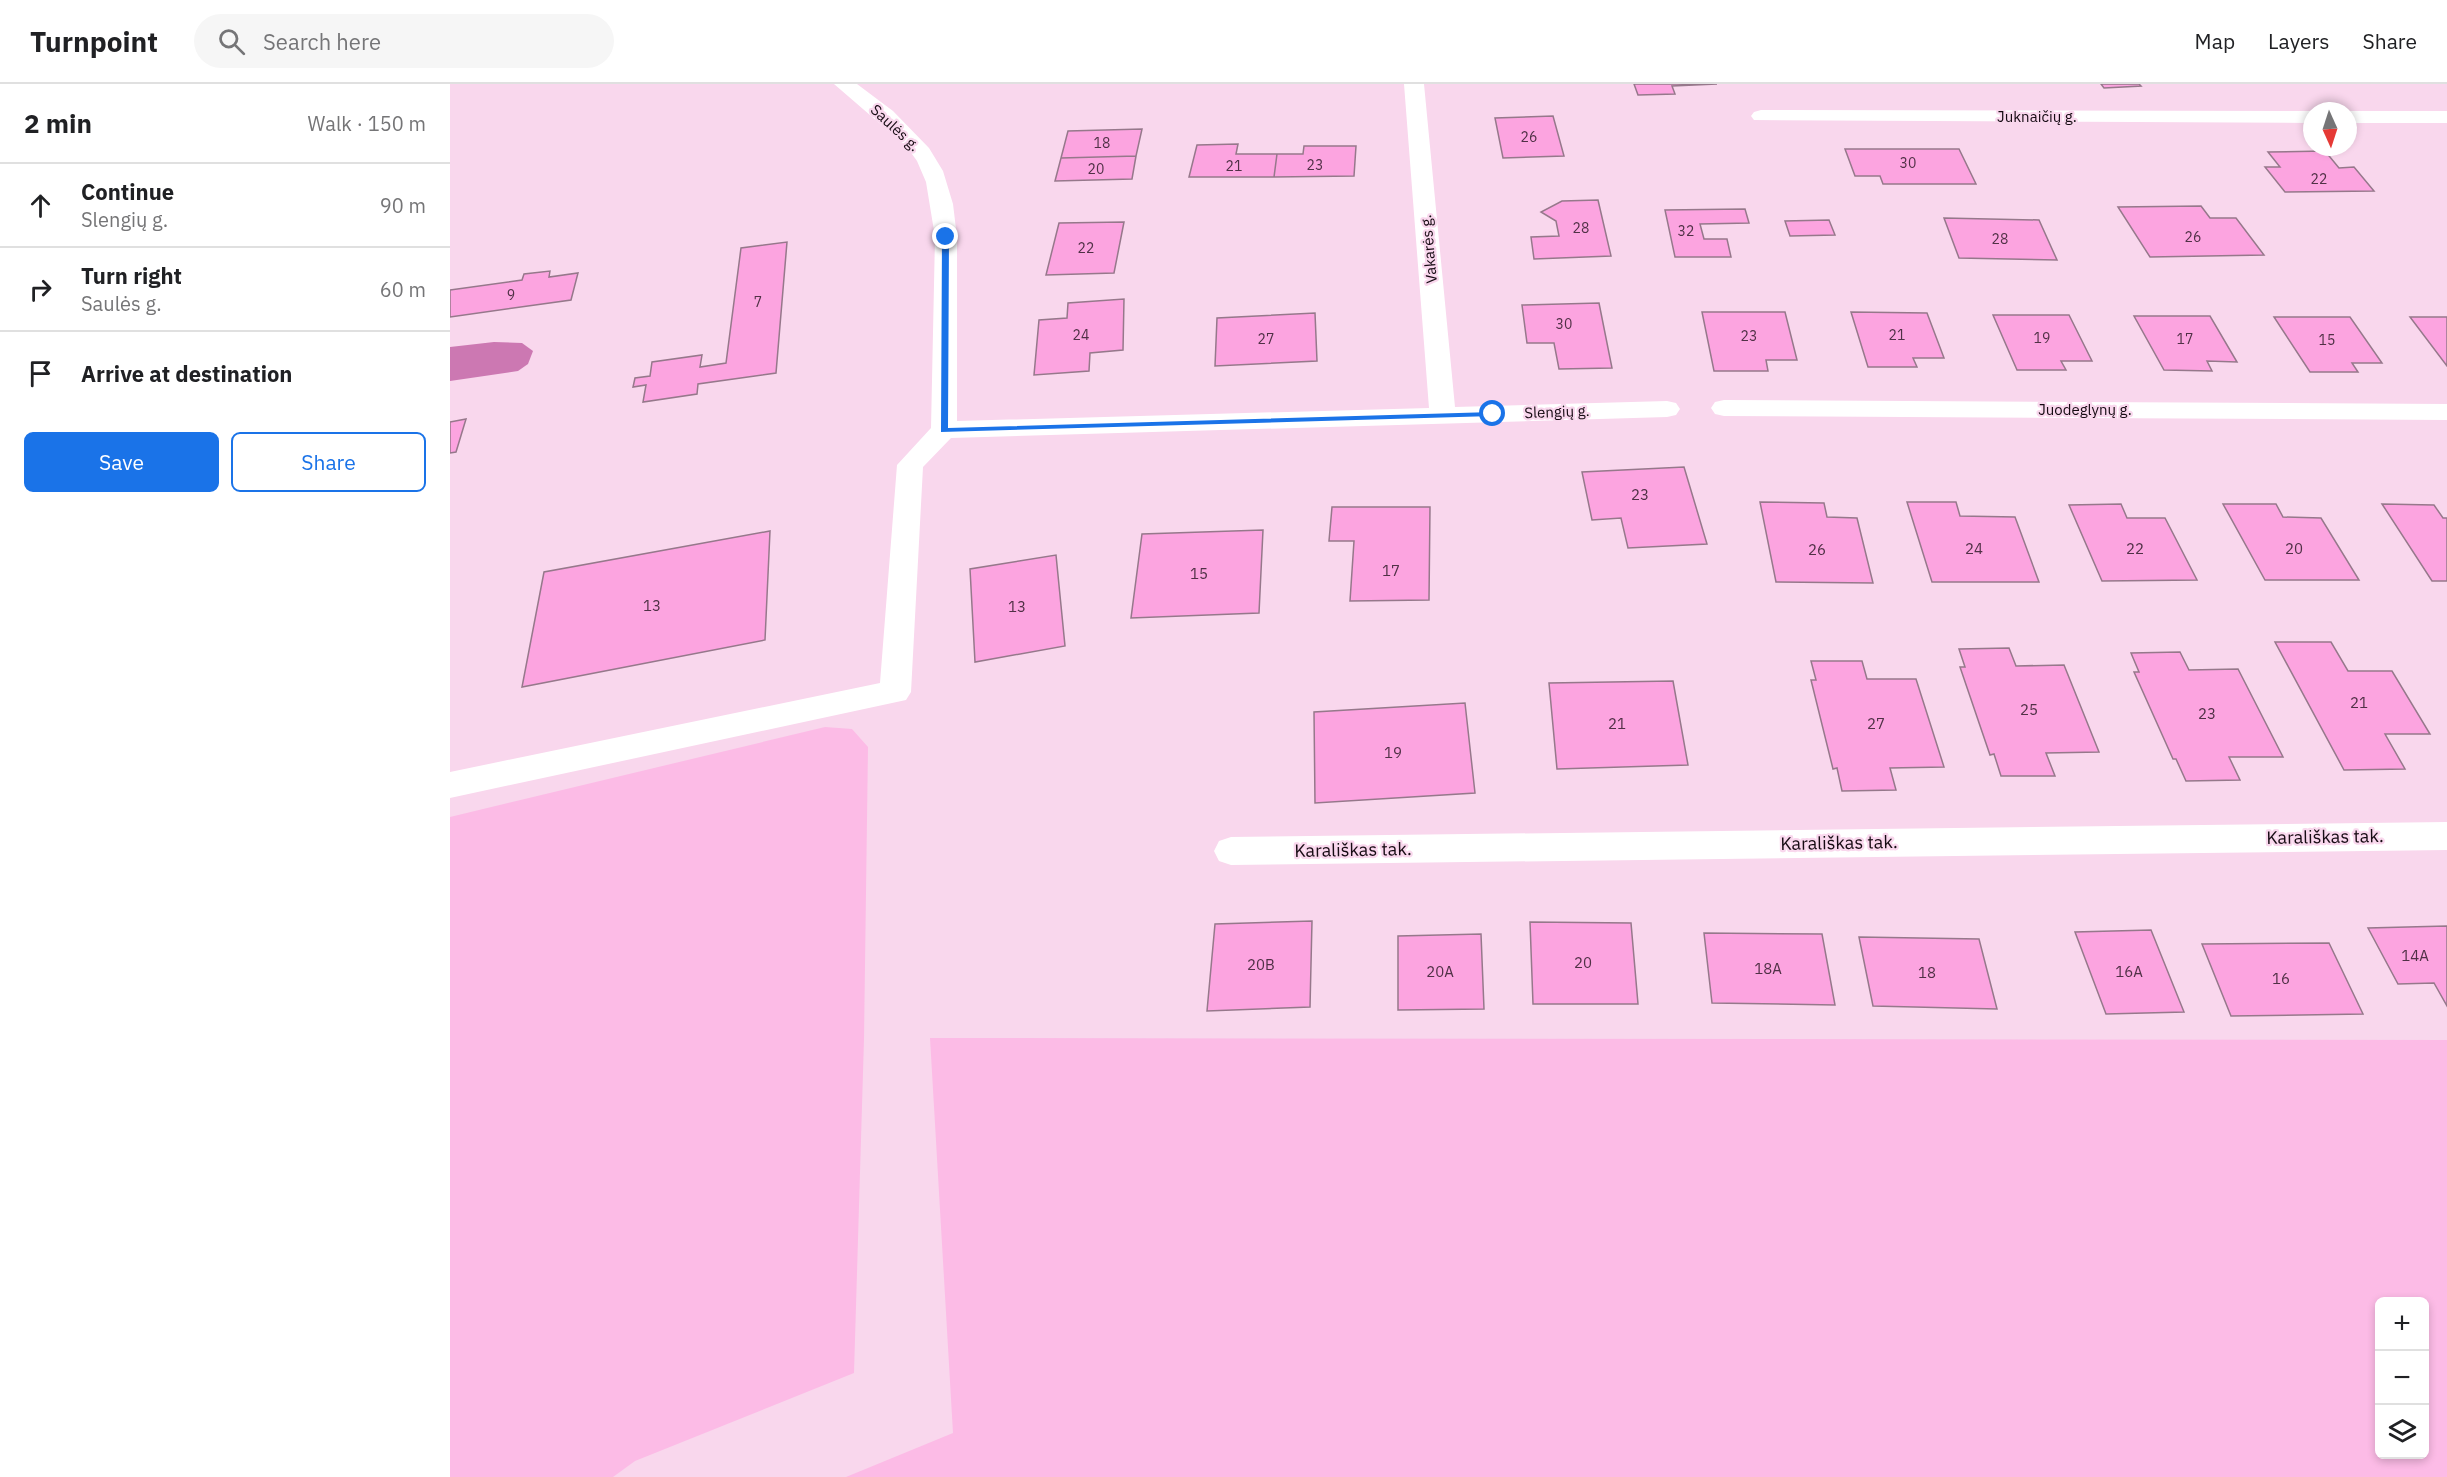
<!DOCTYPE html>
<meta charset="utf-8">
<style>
:root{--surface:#fff;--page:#f6f6f6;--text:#202124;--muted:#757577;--line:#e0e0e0;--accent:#1a73e8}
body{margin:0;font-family:"IBM Plex Sans",sans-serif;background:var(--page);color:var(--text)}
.controls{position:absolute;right:18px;bottom:18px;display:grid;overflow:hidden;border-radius:9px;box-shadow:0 3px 9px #0003}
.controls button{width:54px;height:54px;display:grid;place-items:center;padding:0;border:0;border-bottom:2px solid var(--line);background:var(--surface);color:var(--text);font:30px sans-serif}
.compass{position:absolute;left:1853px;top:18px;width:54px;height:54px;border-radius:50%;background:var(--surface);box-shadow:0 3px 9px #0003;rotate:177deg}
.stop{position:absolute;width:18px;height:18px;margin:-14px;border:4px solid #1a73e8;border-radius:50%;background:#fff}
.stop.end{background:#1a73e8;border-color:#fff;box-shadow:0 2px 6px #0008}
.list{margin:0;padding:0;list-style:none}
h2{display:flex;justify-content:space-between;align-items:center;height:78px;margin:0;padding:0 24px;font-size:26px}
h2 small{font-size:20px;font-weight:400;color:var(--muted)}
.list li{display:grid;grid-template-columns:39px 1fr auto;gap:18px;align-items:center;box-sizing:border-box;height:84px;padding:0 24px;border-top:2px solid var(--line)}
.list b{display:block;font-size:22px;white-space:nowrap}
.list p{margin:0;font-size:20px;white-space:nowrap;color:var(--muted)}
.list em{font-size:20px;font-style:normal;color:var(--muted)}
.actions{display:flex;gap:12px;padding:18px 24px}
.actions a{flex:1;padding:14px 0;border:2px solid var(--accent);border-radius:9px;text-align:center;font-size:21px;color:var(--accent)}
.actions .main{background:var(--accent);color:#fff}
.icon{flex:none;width:33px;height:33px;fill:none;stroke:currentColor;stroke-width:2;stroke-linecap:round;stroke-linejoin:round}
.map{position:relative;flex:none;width:1997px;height:1393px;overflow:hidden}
header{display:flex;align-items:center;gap:36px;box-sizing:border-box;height:84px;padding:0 30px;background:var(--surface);border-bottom:2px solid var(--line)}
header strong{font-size:28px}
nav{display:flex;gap:33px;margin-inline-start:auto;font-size:21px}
.search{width:420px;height:54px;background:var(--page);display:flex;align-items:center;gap:15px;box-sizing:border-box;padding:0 21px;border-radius:33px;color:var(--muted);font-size:22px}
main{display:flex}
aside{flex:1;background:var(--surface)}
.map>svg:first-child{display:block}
.green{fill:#fcbbe6;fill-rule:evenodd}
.water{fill:#cc78b2}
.building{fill:#fca4e0;stroke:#96788b;stroke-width:1.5}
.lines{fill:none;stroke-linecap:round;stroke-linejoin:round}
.minor{fill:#fff;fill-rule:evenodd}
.route{fill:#1a73e8}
.labels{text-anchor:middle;stroke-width:4.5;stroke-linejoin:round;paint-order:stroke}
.far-number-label{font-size:14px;fill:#503146}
.far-street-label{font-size:15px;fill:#160b13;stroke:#f9d7ed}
.number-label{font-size:15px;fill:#503146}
.street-label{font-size:18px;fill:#160b13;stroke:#f9d7ed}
</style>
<header>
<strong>Turnpoint</strong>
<div class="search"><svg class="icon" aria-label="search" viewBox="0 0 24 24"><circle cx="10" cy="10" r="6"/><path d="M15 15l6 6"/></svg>Search here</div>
<nav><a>Map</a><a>Layers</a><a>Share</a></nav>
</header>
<main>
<aside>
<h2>2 min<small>Walk · 150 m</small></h2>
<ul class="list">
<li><svg class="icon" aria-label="ahead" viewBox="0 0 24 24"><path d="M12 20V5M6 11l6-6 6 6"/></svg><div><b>Continue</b><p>Slengių g.</p></div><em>90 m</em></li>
<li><svg class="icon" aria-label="right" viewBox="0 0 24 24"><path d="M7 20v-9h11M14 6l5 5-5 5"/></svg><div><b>Turn right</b><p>Saulės g.</p></div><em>60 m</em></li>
<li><svg class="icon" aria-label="arrive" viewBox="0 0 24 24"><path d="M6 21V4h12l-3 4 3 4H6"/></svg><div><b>Arrive at destination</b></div></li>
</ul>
<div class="actions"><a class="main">Save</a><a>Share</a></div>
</aside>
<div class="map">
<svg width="1997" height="1393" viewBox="0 0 1997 1393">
<rect width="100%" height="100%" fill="#f9d7ed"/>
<path class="green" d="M375,643L402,645L418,663L414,955L404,1289L185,1377L163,1393H0V733Z
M480,954L1997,956V1393H396L503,1349ZM1930,1218H1974V1370H1930Z"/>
<path class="water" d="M44,258L72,259L83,267L78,280L68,287L0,297V263Z"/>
<path class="building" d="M1184,0H1267L1222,2L1225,10L1188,11Z
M1651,0H1689L1691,2L1654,4Z
M1103,32L1114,72L1053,74L1045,34Z
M692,45L686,72L611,74L618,47Z
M788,60L786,70H827L824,93H739L747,61Z
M854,62H906L904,92L824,93L827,70H853Z
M1395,65H1509L1526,100H1433L1430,92H1405Z
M1875,67L1889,84L1904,83L1924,107L1835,108L1815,83H1830L1818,68Z
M686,72L682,95L605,97L611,74Z
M1148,116L1161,172L1084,175L1081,153L1109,152L1106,137L1091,128L1112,117Z
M1751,122L1760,134H1786L1814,171L1700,173L1668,123Z
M1295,125L1299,139L1250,140L1254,155H1277L1281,173H1225L1215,126Z
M1494,134L1589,136L1607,176L1509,174Z
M1379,136L1385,151L1340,152L1335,137Z
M674,138L664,189L596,191L609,139Z
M337,158L326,289L248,300L247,310L193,318L196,301L183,303L185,294L200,292L202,278L252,271L250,283L276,279L291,164Z
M100,187L99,193L128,189L121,216L0,233V206L72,196L74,190Z
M674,215L673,266L640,269L639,287L584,291L589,236L617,234L618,219Z
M1149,219L1162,284L1109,285L1104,259H1077L1072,221Z
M1252,228H1335L1347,276H1316L1318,287H1264Z
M1401,228L1477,229L1494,274H1463L1467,283H1418Z
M865,229L867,277L765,282L767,234Z
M1543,231H1619L1642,277H1611L1616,286H1567Z
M1684,232H1760L1787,278L1757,277L1762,287L1714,286Z
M1824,233H1900L1932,279H1902L1908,288H1860Z
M1960,233H1997V282Z
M16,335L6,368L0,369V338Z
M1234,383L1257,460L1178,464L1171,434L1142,436L1132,388Z
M1310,418L1374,419L1377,433L1407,434L1423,499L1326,498Z
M1457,418H1506L1510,432L1565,433L1589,498H1482Z
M1671,420L1677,434H1715L1747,496L1652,497L1619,421Z
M1773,420H1826L1833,433L1871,434L1909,496H1815Z
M1932,420L1984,421L1993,434H1997V497H1982Z
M882,423H980L979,516L900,517L904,457H879Z
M813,446L809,529L681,534L692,450Z
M320,447L315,556L72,603L94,488Z
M606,471L615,562L525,578L520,485Z
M1825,558H1881L1898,587H1942L1980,650H1935L1955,685L1894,686Z
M1559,564L1566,582L1614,581L1649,668L1596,669L1605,692H1551L1544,670L1540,671L1510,583H1515L1509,565Z
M1730,568L1739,586L1788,585L1833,673H1779L1790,696L1736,697L1726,675H1723L1684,588H1689L1681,569Z
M1361,577H1412L1417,595H1466L1494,683L1440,684L1446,706L1392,707L1387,684L1383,685L1361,596H1366Z
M1223,597L1238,681L1107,685L1099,599Z
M1015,619L1025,709L865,719L864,628Z
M862,837L860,923L757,927L765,840Z
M1080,838L1181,839L1188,920H1083Z
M1997,842V922L1984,899L1948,900L1918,844Z
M1701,846L1734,928L1656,930L1625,848Z
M1254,849L1372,850L1385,921L1262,919Z
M1031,850L1034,925L948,926V852Z
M1409,853L1529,855L1547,925L1423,922Z
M1879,859L1913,930L1781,932L1752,860Z"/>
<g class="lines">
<path class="minor" d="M384,0H407L443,27L479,64L493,87L503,120L507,153V337L979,324L954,0H974L1005,323L1217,317L1226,319L1230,325L1226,331L1217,333L501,354L473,383L461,608L456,616L0,714V688L430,599L447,381L481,344L485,153L476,98L467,77L457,63Z
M1311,26L1862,27V39L1304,36L1301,32L1304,28Z
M1898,27H1997V39H1898Z
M1274,316L1997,320V336L1274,332L1265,330L1261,324L1265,318Z
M1997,738V766L781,781L769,777L764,767L769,757L781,753Z"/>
</g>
<path class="route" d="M496,151L499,153L498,344L1043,328L1046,330L1043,332L491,348L492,153Z"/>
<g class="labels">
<g class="far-number-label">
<text x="1079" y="58">26</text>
<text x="652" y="64">18</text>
<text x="1458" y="84">30</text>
<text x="865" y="86">23</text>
<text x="784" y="87">21</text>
<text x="646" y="90">20</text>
<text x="1869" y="100">22</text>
<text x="1131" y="149">28</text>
<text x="1236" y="152">32</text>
<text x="1743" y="158">26</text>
<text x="1550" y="160">28</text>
<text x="636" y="169">22</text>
<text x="61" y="216">9</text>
<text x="308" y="223">7</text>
<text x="1114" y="245">30</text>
<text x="631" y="256">24</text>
<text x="1447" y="256">21</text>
<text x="1299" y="257">23</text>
<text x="1592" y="259">19</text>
<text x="816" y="260">27</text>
<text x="1735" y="260">17</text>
<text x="1877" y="261">15</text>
</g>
<g class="far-street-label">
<text x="1587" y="38">Juknaičių g.</text>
<text transform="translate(445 44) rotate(43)" y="5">Saulės g.</text>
<text transform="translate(979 165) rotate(-95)" y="5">Vakarės g.</text>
<text x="1635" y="331">Juodeglynų g.</text>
<text transform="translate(1107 328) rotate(-2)" y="5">Slengių g.</text>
</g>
<g class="number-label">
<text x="1190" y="416">23</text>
<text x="1524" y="470">24</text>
<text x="1685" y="470">22</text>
<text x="1844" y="470">20</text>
<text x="1367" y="471">26</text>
<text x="941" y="492">17</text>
<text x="749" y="495">15</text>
<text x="202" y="527">13</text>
<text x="567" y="528">13</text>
<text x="1909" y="624">21</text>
<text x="1579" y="631">25</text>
<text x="1757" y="635">23</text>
<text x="1167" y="645">21</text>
<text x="1426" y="645">27</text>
<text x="943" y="674">19</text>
<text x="1965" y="877">14A</text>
<text x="1133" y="884">20</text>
<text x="811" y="886">20B</text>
<text x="1318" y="890">18A</text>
<text x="990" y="893">20A</text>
<text x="1679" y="893">16A</text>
<text x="1477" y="894">18</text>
<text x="1831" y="900">16</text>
</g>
<g class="street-label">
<text transform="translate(1875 753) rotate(-1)" y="6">Karališkas tak.</text>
<text transform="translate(1389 759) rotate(-1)" y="6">Karališkas tak.</text>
<text transform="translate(903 766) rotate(-1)" y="6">Karališkas tak.</text>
</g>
</g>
</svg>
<div class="controls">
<button>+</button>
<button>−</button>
<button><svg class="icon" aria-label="layers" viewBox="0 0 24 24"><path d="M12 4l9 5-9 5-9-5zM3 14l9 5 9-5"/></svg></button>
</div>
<svg class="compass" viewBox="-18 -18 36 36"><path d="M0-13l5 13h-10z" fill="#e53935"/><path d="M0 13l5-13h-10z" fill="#757577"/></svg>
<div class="stop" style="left:1043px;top:330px"></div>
<div class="stop end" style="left:496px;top:153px"></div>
</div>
</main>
